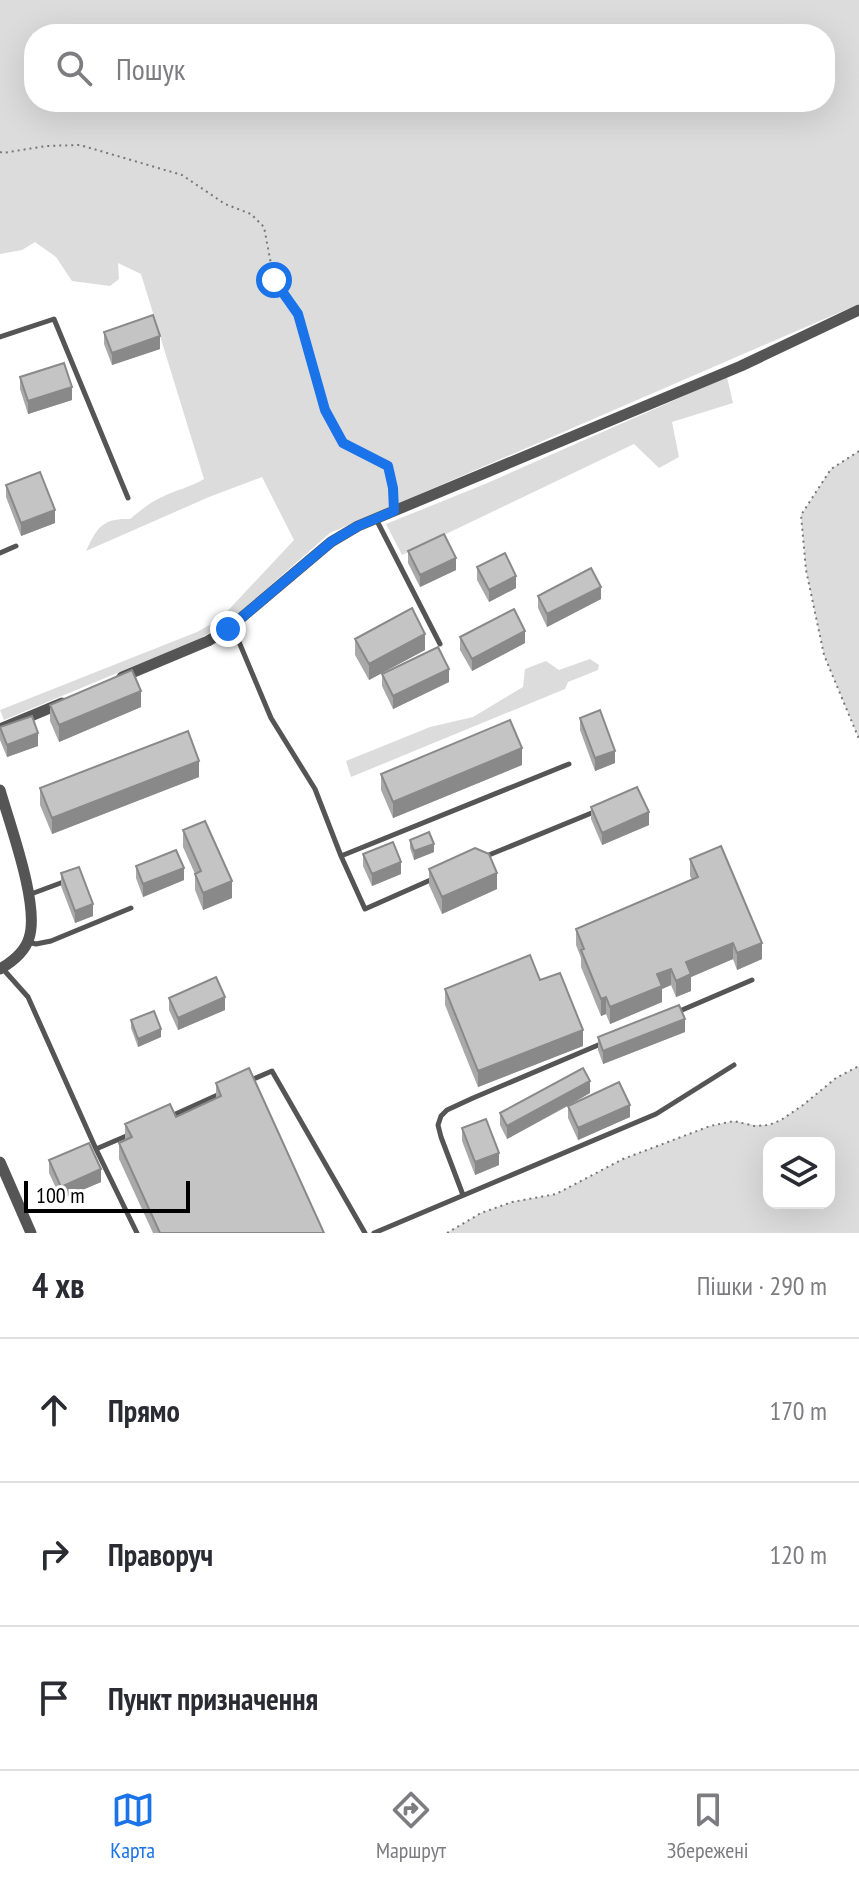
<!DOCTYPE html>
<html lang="uk">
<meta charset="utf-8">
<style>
:root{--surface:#fff;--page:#f2f2f3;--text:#2b2b33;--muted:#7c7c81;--line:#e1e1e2;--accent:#1a73e8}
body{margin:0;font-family:"PT Sans Narrow",sans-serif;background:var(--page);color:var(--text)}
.controls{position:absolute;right:24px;bottom:24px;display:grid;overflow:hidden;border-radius:16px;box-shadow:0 8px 32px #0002}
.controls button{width:72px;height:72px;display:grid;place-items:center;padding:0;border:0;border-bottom:2px solid var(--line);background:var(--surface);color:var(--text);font:40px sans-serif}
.scale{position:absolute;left:24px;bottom:20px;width:166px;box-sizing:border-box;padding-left:8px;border:4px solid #000;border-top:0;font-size:22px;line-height:28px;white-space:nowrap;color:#000;-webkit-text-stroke:6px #fff;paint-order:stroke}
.stop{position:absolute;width:24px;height:24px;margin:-18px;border:6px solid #1a73e8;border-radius:50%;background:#fff}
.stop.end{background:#1a73e8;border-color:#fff;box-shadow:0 2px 8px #0008}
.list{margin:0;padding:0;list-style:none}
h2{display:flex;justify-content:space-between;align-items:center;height:104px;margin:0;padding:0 32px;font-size:34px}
h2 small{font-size:26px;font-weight:400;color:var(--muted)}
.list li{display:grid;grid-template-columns:52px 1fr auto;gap:24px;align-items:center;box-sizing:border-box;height:144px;padding:0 32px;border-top:2px solid var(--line)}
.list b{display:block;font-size:30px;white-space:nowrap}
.list em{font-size:26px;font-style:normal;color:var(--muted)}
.icon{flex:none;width:44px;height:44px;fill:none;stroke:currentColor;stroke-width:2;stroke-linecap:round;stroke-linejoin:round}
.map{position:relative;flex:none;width:859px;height:1233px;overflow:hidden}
.search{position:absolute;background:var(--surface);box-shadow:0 8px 32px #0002;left:24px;right:24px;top:24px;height:88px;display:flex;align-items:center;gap:20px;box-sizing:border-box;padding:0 28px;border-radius:32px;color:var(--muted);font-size:30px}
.sheet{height:536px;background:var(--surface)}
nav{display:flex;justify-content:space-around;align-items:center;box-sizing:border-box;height:112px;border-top:2px solid var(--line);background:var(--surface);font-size:22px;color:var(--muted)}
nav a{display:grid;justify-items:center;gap:4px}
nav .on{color:var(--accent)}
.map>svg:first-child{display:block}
.green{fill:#dcdcdc;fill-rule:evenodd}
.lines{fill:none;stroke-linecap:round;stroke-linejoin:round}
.path{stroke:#777;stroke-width:2;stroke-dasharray:2 4;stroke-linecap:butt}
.lane{stroke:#555;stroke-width:5}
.street{stroke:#555;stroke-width:11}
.wall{fill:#a9a9a9}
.shaded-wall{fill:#898989}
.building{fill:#c4c4c4;stroke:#898989;stroke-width:2}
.route{stroke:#1a73e8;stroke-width:10}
</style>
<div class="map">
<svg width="859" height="1233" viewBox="0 0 859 1233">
<rect width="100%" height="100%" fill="#fff"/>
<path class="green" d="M0,0H859V304L330,533L232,619L199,639L4,720L0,710L197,632L220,619L294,540L262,477L209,497L86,551C97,527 103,518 130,519C140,511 150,502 162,497C176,490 191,487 204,479L141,274L118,263L119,279L110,286L72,281L56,257L35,242L22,250L0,254ZM34,34H825V102H34Z
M727,377L733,403L672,422L679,457L659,468L634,444L402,555L386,524L485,484Z
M859,451V739L824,655L806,570L801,515L831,469Z
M590,659L599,665L598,670L568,682L565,689L351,777L346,761L430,727L473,717L523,687L525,669L546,661L559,670Z
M859,1066V1233H447L481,1213L512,1202L556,1194L623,1159L710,1126L734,1121L754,1125H769L781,1120L803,1105L836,1078ZM829,1143V1203H769V1143Z"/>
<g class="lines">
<path class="path" d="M0,152L3,153L46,146L80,145L182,175L225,204L251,214L264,227L274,280L298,314L325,410L343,443L388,466L393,500
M859,451L831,469L801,515L806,570L824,655L859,739
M447,1233L481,1213L512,1202L556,1194L623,1159L710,1126L734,1121L754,1126L769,1125L781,1120L803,1105L836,1078L859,1066"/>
<path class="lane" d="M0,337L54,319L128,498
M376,519L440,644
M0,553L16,546
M229,629L239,642L271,718L315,789L341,856L569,764
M341,856L365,909L435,878
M484,857L594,812
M31,894L66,881
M28,942L36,944L51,941L131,908
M3,969L28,997L96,1149L131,1134
M675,1013L752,980
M249,1081L272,1071L365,1233
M169,1117L222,1093
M96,1149L137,1233
M463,1195L441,1137L438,1125L441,1116L447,1110L473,1098L603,1043
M374,1233L656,1114L734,1065"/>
<path class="street" d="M122,677L208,641L228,629L331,542L358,526L741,366L859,310
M0,729L62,703
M0,790C10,825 40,906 29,938C25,952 12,962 0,969
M0,1162L31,1233"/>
</g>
<path class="wall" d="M104,332L160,349L112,365L104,344Z
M20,377L72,400L28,414L20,389Z
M6,485L55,523L21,536L6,497Z
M408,551L456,570L420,587L408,563Z
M477,567L516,588L489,602L477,580Z
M538,596L601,599L547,627L538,608Z
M460,637L525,643L472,671L460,650Z
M355,639L425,650L369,680L355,655Z
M382,674L449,682L393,709L382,686Z
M50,705L141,707L59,742L50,721Z
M580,718L615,763L595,771L580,730Z
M0,727L38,746L7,757L0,740Z
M522,765L393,818L381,790V774Z
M199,777L52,834L40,805V788Z
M591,807L649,825L602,845L591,819Z
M183,830L232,898L203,910L195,890V874L183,847Z
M410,840L434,852L414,860L410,848Z
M363,854L401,874L372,886L363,866Z
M690,859L762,959L737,970L733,959L691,977V991L676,997L671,985L662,989V1002L610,1024L606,1014L601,1016L581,967V958L576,945V929L692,880L690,876Z
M136,866L184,880L143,897L136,878Z
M429,869L497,889L442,914L429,885Z
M61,873L93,916L75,923L61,886Z
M540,980L583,1046L478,1087L445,1005V989Z
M169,998L225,1010L178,1030L169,1010Z
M131,1020L161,1037L138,1047L131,1028Z
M685,1032L603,1064L598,1050V1037Z
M216,1083L324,1233H153L119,1159V1143L125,1140V1124L176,1117L216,1099Z
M590,1093L570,1105L630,1117L578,1140L568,1118V1106L507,1139L500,1125V1113Z
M462,1128L499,1165L475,1175L462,1141Z
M49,1160L101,1182L61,1199L49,1173Z"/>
<path class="shaded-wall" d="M160,336V349L112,365V353Z
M72,387V400L28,414V401Z
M55,510V523L21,536V523Z
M456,558V570L420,587V575Z
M516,576V588L489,602V590Z
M601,587V599L547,627V614Z
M525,631V643L472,671V659Z
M425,634V650L369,680V664Z
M449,669V682L393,709V696Z
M141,691V707L59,742V725Z
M38,733V746L7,757V745Z
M522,748V765L393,818V802Z
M615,751V763L595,771V758Z
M199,761V777L52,834V818Z
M649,812V825L602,845V833Z
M434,844V852L414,860V851Z
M401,862V874L372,886V874Z
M184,868V880L143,897V884Z
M497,873V889L442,914V897Z
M232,881V898L203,910V893Z
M93,904V916L75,923V911Z
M733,943V959L691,977V991L676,997V981L686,962Z
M762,943V959L737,970V953Z
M671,969V985L662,989V1002L610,1024V1007L657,974Z
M225,997V1010L178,1030V1018Z
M606,997V1014L601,1016V999Z
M685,1019V1032L603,1064V1051Z
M161,1029V1037L138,1047V1039Z
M583,1030V1046L478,1087V1071Z
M590,1081V1093L507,1139V1126Z
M630,1105V1117L578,1140V1128Z
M499,1153V1165L475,1175V1162Z
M101,1169V1182L61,1199V1187Z"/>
<path class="building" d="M153,315L160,336L112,353L104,332Z
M64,363L72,387L28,401L20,377Z
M40,472L55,510L21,523L6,485Z
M444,534L456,558L420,575L408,551Z
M505,553L516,576L489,590L477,567Z
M591,568L601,587L547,614L538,596Z
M412,608L425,634L369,664L355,639Z
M514,609L525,631L472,659L460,637Z
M438,647L449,669L393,696L382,674Z
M132,670L141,691L59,725L50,705Z
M600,710L615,751L595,758L580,718Z
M32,716L38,733L7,745L0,727Z
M510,720L522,748L393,802L381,774Z
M188,731L199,761L52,818L40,788Z
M637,787L649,812L602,833L591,807Z
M205,821L232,881L203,893L195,874L201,871L183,830Z
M429,832L434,844L414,851L410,840Z
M393,842L401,862L372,874L363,854Z
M721,846L762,943L737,953L733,943L686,962L691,974L676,981L671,969L657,974L662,986L610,1007L606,997L601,999L581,950L584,949L576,929L698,877L690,859Z
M475,848L489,854L497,873L442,897L429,869Z
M176,850L184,868L143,884L136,866Z
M79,867L93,904L75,911L61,873Z
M530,955L540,980L560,973L583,1030L478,1071L445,989Z
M216,977L225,997L178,1018L169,998Z
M679,1005L685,1019L603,1051L598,1037Z
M154,1011L161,1029L138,1039L131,1020Z
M249,1068L324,1233H160L119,1143L132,1137L125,1124L170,1104L176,1117L221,1096L216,1083Z
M583,1068L590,1081L507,1126L500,1113Z
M619,1082L630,1105L578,1128L568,1106Z
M486,1119L499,1153L475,1162L462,1128Z
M89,1143L101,1169L61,1187L49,1160Z"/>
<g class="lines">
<path class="route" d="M228,629L331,542L358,526L394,511L393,488L388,466L343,443L325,410L298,314L274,280"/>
</g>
</svg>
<div class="controls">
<button><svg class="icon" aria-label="layers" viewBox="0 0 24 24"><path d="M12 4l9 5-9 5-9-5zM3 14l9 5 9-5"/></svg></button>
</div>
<div class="scale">100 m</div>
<div class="stop" style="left:274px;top:280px"></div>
<div class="stop end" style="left:228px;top:629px"></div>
<div class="search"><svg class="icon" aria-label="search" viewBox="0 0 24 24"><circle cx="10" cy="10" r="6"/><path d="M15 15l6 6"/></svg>Пошук</div>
</div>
<section class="sheet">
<h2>4 хв<small>Пішки · 290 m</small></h2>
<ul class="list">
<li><svg class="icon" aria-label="ahead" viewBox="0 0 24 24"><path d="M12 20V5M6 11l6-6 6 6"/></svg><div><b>Прямо</b></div><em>170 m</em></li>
<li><svg class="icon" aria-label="right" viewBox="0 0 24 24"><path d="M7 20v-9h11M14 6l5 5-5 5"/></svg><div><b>Праворуч</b></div><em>120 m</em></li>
<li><svg class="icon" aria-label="arrive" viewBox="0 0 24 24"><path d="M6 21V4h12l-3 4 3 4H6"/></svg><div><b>Пункт призначення</b></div></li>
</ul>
</section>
<nav>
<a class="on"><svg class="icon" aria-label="map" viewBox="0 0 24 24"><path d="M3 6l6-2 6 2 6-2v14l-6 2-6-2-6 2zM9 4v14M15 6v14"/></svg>Карта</a>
<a><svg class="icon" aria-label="directions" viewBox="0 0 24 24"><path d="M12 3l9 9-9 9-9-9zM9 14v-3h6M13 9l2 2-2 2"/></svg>Маршрут</a>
<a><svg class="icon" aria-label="saved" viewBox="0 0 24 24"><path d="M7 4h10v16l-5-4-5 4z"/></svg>Збережені</a>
</nav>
